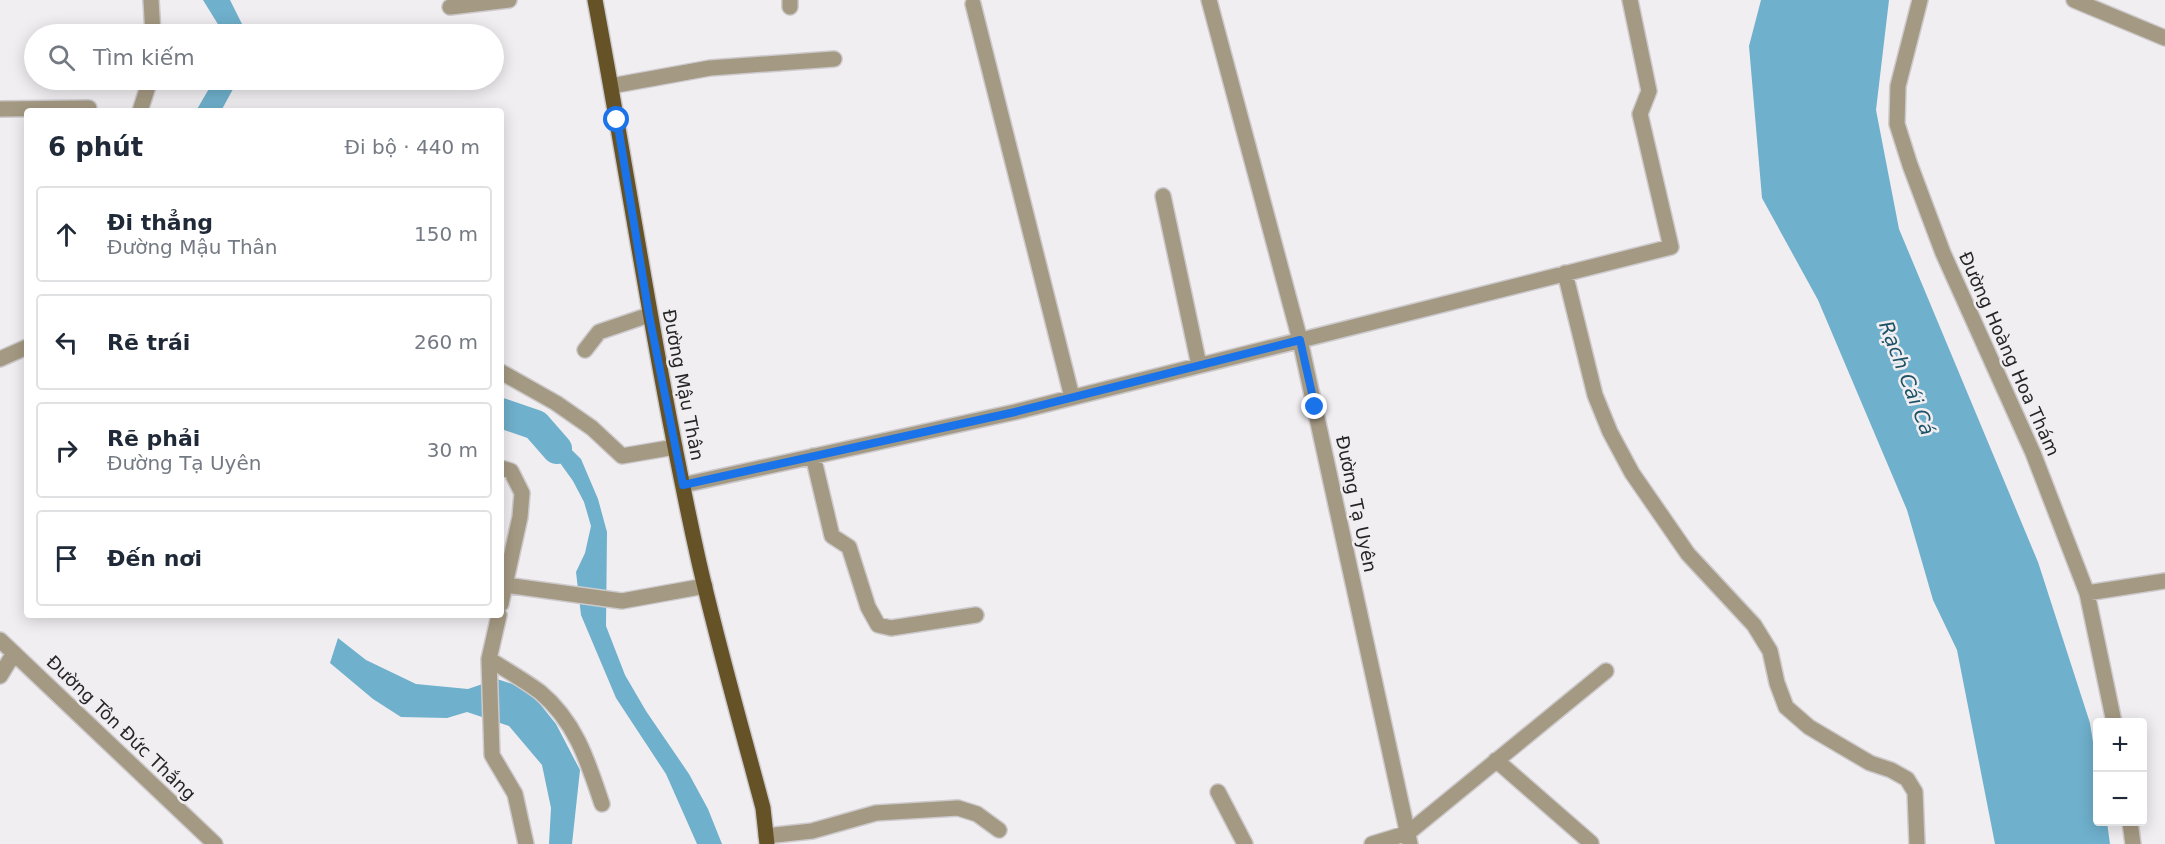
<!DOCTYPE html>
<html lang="vi">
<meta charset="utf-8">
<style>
:root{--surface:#fff;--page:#f6f6f7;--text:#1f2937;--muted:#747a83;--line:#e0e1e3}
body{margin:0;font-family:"DejaVu Sans",sans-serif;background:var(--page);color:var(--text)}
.controls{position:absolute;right:18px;bottom:18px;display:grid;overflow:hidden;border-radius:6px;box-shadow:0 3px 15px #0003}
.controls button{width:54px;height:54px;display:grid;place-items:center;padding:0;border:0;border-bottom:2px solid var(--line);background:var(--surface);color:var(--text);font:30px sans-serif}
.stop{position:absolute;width:18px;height:18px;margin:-14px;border:4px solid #1a73e8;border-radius:50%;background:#fff}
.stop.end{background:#1a73e8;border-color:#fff;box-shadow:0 2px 6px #0008}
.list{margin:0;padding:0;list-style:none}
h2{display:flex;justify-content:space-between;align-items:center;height:78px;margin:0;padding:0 24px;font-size:26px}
h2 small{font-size:20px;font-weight:400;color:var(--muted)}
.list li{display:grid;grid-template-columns:39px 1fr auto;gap:18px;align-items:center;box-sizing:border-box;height:96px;margin:0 12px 12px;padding:0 12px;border:2px solid var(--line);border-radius:6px}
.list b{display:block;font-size:22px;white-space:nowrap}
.list p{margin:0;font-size:20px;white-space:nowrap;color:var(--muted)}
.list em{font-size:20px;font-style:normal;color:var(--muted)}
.icon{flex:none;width:33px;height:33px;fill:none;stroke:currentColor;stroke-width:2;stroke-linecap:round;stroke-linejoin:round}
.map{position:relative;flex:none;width:2165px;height:844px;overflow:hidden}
.search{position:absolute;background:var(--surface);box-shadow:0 3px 15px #0003;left:24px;top:24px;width:480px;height:66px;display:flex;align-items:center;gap:15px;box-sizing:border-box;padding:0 21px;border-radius:33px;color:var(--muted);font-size:22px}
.panel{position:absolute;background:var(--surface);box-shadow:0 3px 15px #0003;left:24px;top:108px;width:480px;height:510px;border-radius:6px}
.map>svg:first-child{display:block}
.water{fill:#6fb0cc}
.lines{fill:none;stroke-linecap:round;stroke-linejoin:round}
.river{stroke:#6fb0cc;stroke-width:30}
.minor-casing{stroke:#cdcacd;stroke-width:18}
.major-casing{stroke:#cdcacd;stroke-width:18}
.minor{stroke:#a49982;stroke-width:15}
.major{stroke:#665227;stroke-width:15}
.route{stroke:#1a73e8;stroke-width:8}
.labels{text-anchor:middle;stroke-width:5;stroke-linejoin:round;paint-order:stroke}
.street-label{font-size:18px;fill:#272627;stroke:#f1eef2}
.water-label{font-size:20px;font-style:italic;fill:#1e5367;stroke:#f1eef2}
</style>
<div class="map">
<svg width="2165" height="844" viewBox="0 0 2165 844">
<rect width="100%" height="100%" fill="#f1eef2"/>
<path class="water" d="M203,0H230L247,34H224Z
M1761,0H1889L1876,110L1899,229L2038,562L2090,723L2097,767L2098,822H2107L2110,844H1995L1957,650L1933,600L1907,510L1818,300L1762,198L1749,46Z
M214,80H238L221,111H196Z
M501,403L533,412L581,459L598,499L607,532L606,626L625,675L646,711L689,774L708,809L722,844H697L666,774L616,698L581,615L576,572L585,553L591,526L584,502L573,481L540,435L527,421L501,414Z
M338,638L366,660L416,684L468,689L497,679L528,689L556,724L580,770L572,844H549L551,808L542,765L509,726L467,712L447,718L401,717L373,699L330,663Z"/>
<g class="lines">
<path class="river" d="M501,413L536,425L557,449"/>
<g class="minor-casing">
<path id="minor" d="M151,0L153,34
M790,0V7
M1209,0L1300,340L1410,844
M1920,0L1898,86L1897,124L1910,165L1943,253L2033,453L2087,593L2114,722
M2074,0L2165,38
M973,4L1072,397
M450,7L509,0
M611,86L710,68L834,59
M0,109L89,108
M140,111L150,80
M1163,196L1199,365
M1565,273L1595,395L1610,432L1632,473L1688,554L1754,625L1770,651L1777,683L1786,707L1809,727L1836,743L1870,763L1891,770L1907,779L1915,792L1917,844
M585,350L599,332L649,315
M0,359L27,347
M501,372L556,403L592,428L622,456L675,447
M813,456L832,536L849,547L868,607L878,625L891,628L976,615
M501,468L511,471L522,493L520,517L505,585
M683,485L1015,412L1671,247L1640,114L1649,91L1630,0
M2087,593L2165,581
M501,604L505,585L622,601L705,586
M499,615L489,659L492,755L515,794L526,844
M0,640L215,844
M489,659C506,670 524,680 540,692C576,722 588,762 602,804
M0,676L14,653
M1496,760L1591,843
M1218,792L1245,844
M2130,822L2133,844
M766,836L812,831L876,813L958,808L977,814L999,830
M1372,844L1408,833L1606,671"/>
</g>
<g class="major-casing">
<path id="major" d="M595,0C630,186 657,373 698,558C717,642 741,725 763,808L767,844"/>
</g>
<use href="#minor" class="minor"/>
<use href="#major" class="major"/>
</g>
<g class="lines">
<path class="route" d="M617,120L649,315L683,485L1015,412L1300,340L1315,407"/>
</g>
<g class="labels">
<g class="street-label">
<text transform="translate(2009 354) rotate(66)" y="6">Đường Hoàng Hoa Thám</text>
<text transform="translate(683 385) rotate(79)" y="6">Đường Mậu Thân</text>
<text transform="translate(1356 504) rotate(78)" y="6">Đường Tạ Uyên</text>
<text transform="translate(121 728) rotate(44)" y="6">Đường Tôn Đức Thắng</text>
</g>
<g class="water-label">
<text transform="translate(1907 378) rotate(69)" y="7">Rạch Cái Cá</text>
</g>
</g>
</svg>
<div class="controls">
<button>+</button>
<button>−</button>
</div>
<div class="stop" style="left:617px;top:120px"></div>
<div class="stop end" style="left:1315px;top:407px"></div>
<div class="search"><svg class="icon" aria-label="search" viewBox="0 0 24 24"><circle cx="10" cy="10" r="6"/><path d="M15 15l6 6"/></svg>Tìm kiếm</div>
<section class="panel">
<h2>6 phút<small>Đi bộ · 440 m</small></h2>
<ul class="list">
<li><svg class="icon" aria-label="ahead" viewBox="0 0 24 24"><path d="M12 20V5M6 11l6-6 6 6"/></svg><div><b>Đi thẳng</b><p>Đường Mậu Thân</p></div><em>150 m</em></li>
<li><svg class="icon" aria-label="left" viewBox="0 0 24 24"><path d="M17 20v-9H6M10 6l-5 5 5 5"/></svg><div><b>Rẽ trái</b></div><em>260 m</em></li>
<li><svg class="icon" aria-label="right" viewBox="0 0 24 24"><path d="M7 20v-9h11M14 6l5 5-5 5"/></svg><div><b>Rẽ phải</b><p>Đường Tạ Uyên</p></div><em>30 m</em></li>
<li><svg class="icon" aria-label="arrive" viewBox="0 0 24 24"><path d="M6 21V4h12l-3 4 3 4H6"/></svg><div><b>Đến nơi</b></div></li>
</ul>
</section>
</div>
